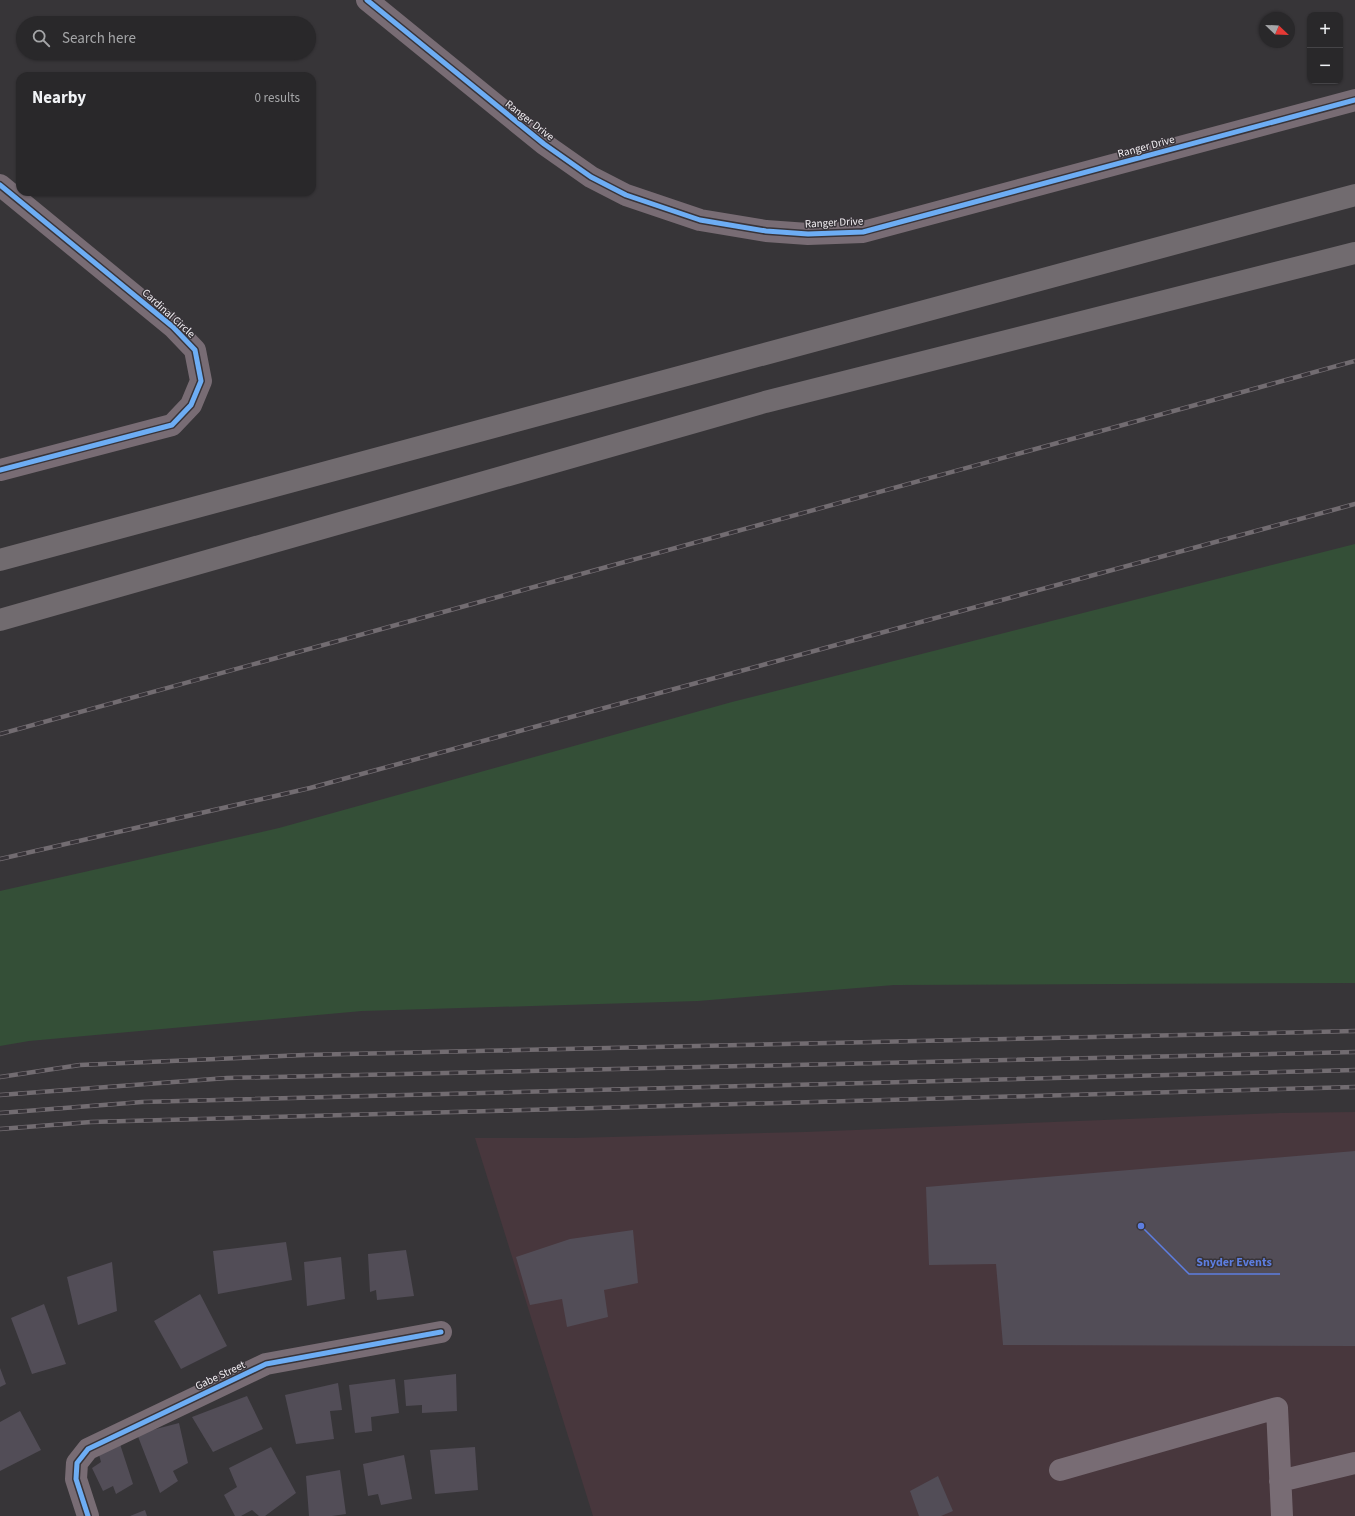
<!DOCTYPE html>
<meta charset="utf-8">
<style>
:root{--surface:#29282a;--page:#353436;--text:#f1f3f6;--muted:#a5a6a8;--line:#454447}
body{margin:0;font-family:"Source Sans 3",sans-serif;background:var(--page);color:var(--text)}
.controls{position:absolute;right:12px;top:12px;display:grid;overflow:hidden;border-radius:8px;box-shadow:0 1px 3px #0004}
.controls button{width:36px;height:36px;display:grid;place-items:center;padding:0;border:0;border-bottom:1px solid var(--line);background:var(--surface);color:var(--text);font:20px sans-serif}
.compass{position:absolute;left:1259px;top:12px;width:36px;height:36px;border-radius:50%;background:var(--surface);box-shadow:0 1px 3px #0004;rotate:113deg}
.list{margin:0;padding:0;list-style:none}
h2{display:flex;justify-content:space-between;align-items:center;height:52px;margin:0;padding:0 16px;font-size:17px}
h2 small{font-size:13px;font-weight:400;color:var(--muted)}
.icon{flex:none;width:22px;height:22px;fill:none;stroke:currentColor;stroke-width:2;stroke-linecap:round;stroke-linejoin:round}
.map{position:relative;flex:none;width:1355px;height:1516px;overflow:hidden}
.search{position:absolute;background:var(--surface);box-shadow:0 1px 3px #0004;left:16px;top:16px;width:300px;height:44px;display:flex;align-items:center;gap:10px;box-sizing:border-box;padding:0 14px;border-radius:22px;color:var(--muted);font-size:15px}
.panel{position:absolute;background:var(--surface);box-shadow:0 1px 3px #0004;left:16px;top:72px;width:300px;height:124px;border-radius:12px}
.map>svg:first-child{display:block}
.commercial{fill:#48373d}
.green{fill:#344f37}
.building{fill:#524d57}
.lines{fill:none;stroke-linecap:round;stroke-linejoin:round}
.minor{stroke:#786c74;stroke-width:22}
.highway{stroke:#716b6f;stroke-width:22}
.rail-casing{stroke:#726c71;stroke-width:4.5}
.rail{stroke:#383439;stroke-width:3;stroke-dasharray:9;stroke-linecap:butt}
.cycleway-casing{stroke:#383439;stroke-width:8}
.cycleway{stroke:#6dadf4;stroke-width:5}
.labels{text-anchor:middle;stroke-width:3;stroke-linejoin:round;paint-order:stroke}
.street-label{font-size:11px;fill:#f2eff3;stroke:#383439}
.leader{fill:none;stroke:#5d7ee0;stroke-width:1.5}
.callout-dot{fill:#5d7ee0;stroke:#383439;stroke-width:1.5}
.callout-label{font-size:12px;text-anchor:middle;font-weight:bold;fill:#5d7ee0;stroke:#383439;stroke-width:3;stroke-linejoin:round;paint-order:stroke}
</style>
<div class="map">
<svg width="1355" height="1516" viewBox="0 0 1355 1516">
<rect width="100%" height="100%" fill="#373538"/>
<path class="commercial" d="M1355,1112V1516H593L475,1138H573L805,1132L1280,1113Z"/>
<path class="green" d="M1355,544V983L894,985L698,1001L362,1011L29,1041L0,1046V891L279,828L732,702Z"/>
<path class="building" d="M1355,1151V1346L1003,1345L996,1264L929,1265L926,1187Z
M633,1230L638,1283L604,1290L608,1317L567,1327L562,1299L530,1305L516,1257L570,1239Z
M286,1242L292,1280L218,1294L213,1251Z
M406,1250L414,1296L377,1300L376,1290L370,1292L368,1254Z
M341,1257L345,1299L307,1306L304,1262Z
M112,1262L117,1311L78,1325L67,1277Z
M200,1294L227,1346L181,1369L154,1321Z
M44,1304L66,1364L32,1374L11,1318Z
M0,1368L6,1384L0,1387Z
M456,1374L457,1411L422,1413V1405L406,1406L404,1380Z
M395,1379L399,1413L371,1417L372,1431L355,1433L349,1385Z
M338,1383L342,1410L330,1411L334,1439L296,1444L285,1395Z
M247,1396L263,1429L213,1452L192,1417Z
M20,1411L41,1450L0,1471V1422Z
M179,1423L188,1463L173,1471L178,1481L160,1493L137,1434Z
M119,1441L133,1484L116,1494L113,1486L103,1491L92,1468L101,1462L98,1451Z
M271,1447L296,1493L265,1516H259L252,1510L241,1516H235L224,1495L237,1487L229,1468Z
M475,1447L478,1490L435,1494L430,1450Z
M404,1455L412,1499L381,1505L378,1494L368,1496L363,1464Z
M340,1470L346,1514L332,1516H309L306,1476Z
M938,1476L953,1511L941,1516H919L910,1491Z
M145,1510L147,1516H130Z"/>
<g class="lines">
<path class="minor" d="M367,0L544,144L591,177L626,195L700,220L766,231L808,234L863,232L1355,100
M0,185L173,327L195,350L201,381L191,405L172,425L0,470
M1060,1470L1277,1408L1282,1516
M1280,1481L1355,1463
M88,1516L76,1479L77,1463L88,1449L266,1364L441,1332"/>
<path class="highway" d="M0,560L1355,195
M0,620L765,402L1355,253"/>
<g class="rail-casing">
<path id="rail" d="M0,734L1355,361
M0,859L310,788L1355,504
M0,1077L80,1065L304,1055L1355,1031
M0,1095L227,1078L1355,1052
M0,1113L142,1102L1355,1070
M0,1129L91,1122L1355,1087"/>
</g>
<use href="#rail" class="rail"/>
<g class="cycleway-casing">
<path id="cycleway" d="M367,0L544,144L591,177L626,195L700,220L766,231L808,234L863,232L1355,100
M0,185L173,327L195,350L201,381L191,405L172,425L0,470
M88,1516L76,1479L77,1463L88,1449L266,1364L441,1332"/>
</g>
<use href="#cycleway" class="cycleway"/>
</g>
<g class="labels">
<g class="street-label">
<text transform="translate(530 120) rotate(38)" y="4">Ranger Drive</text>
<text transform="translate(1146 146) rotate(-15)" y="4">Ranger Drive</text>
<text transform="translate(834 222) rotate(-3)" y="4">Ranger Drive</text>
<text transform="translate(169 313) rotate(42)" y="4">Cardinal Circle</text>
<text transform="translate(220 1375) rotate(-25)" y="4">Gabe Street</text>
</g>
</g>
<path class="leader" d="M1141 1226L1189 1274H1280"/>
<circle class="callout-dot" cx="1141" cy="1226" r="4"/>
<g class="callout-label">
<text x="1234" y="1266">Snyder Events</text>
</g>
</svg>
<div class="controls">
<button>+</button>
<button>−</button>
</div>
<svg class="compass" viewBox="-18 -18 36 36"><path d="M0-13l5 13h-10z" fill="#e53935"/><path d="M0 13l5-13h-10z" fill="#a5a6a8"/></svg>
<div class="search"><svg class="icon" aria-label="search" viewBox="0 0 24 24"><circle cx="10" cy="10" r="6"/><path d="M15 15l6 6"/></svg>Search here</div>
<section class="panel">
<h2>Nearby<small>0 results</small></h2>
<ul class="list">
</ul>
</section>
</div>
